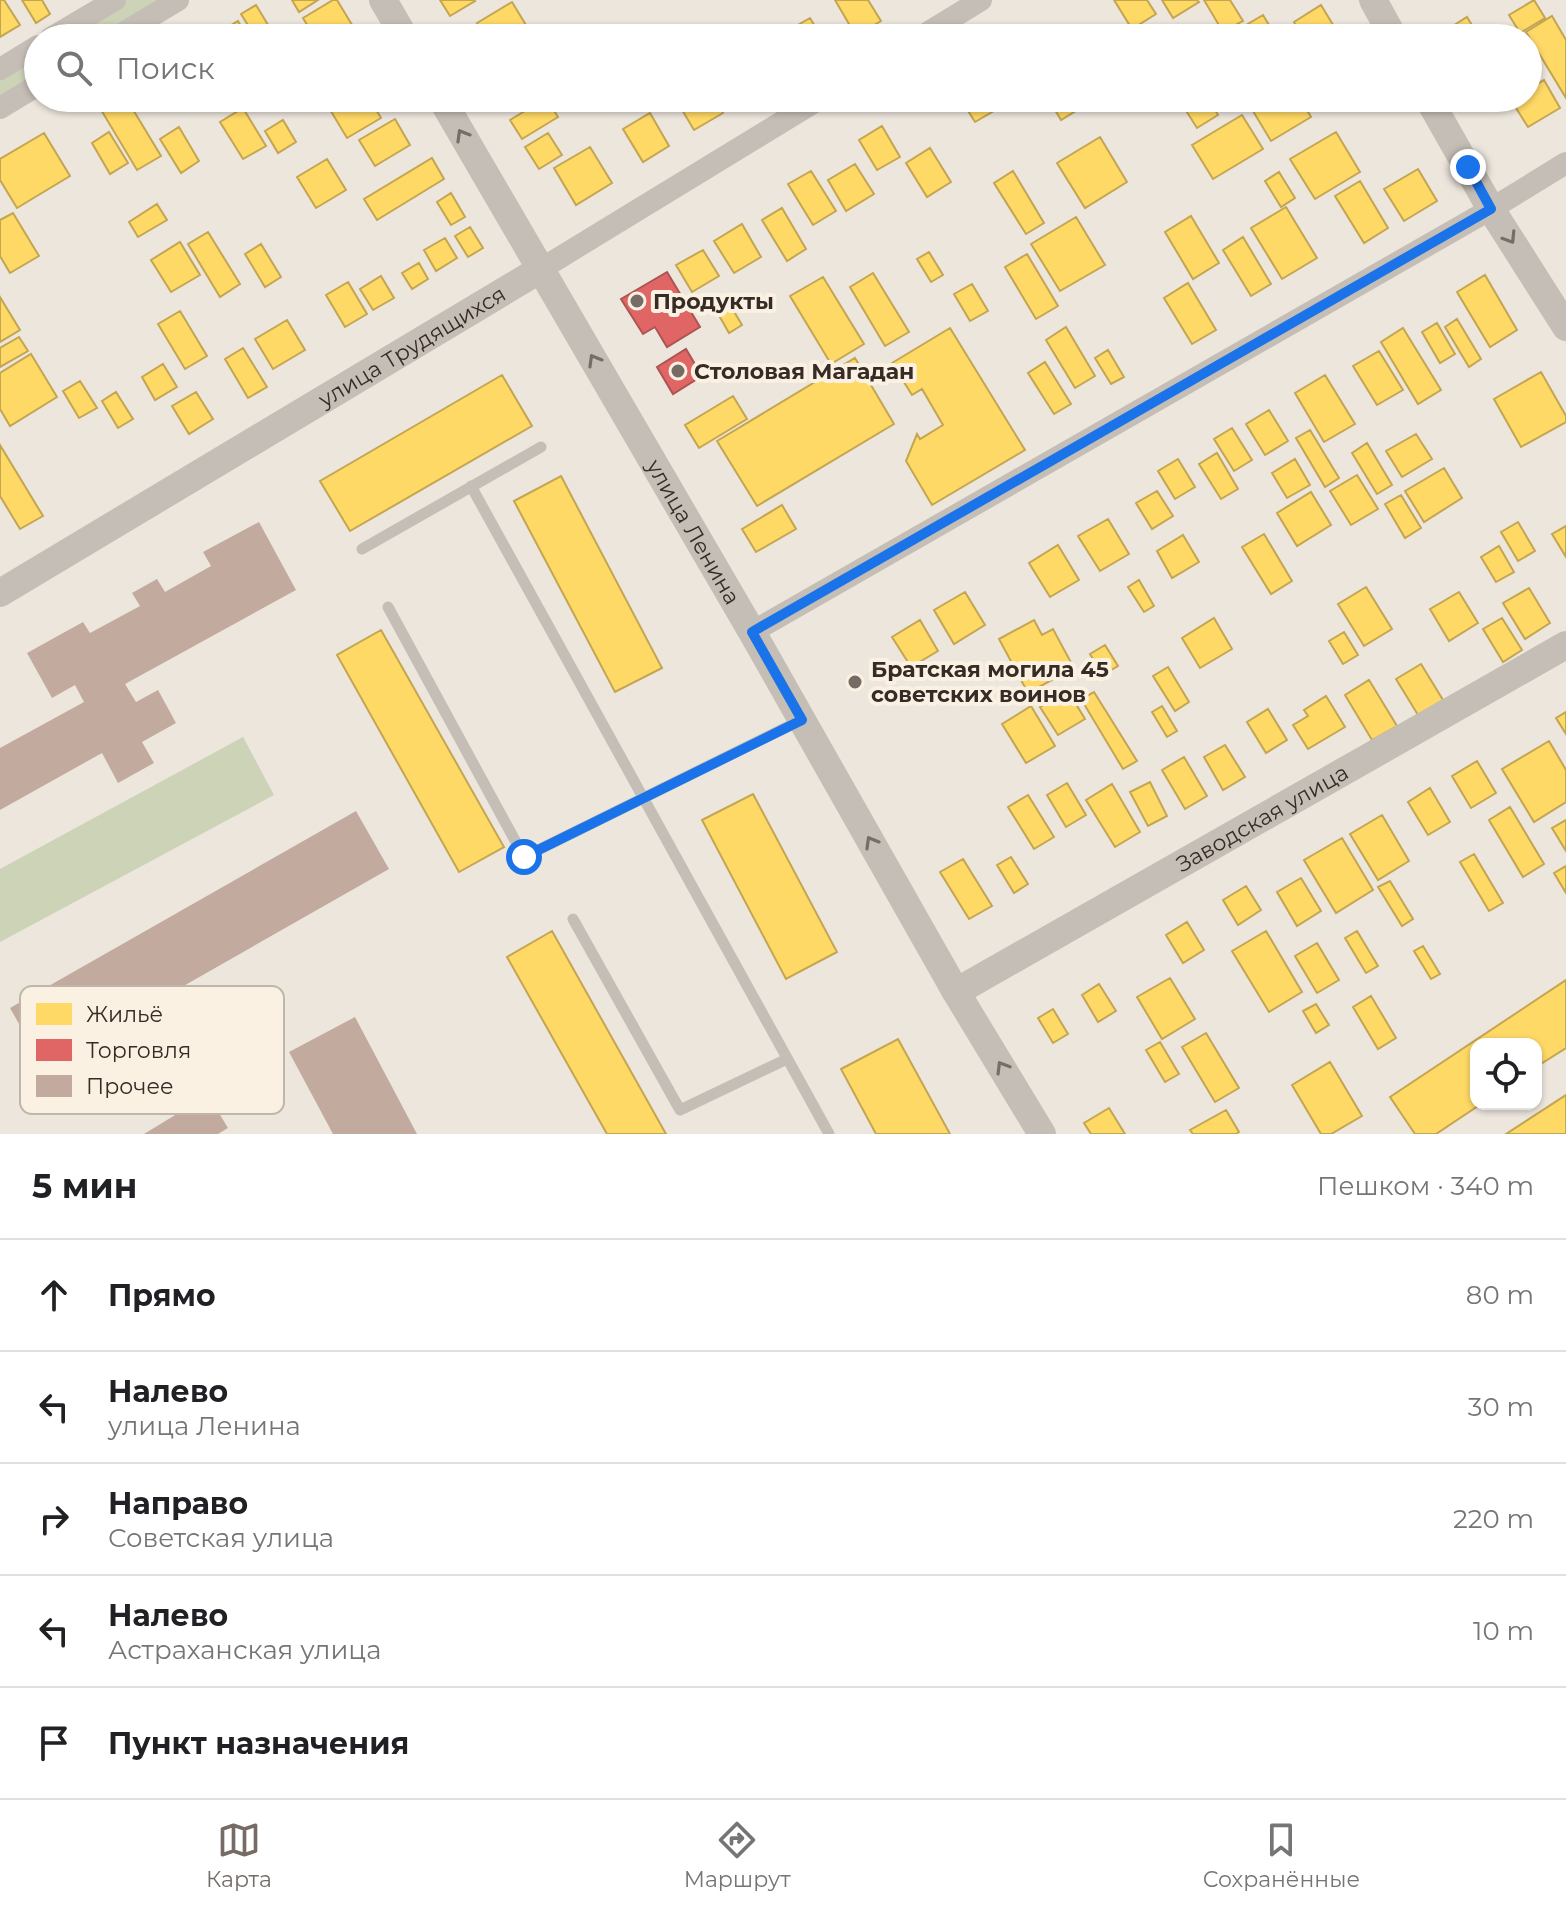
<!DOCTYPE html>
<html lang="ru">
<meta charset="utf-8">
<style>
:root{--surface:#fff;--page:#f2f2f2;--text:#202124;--muted:#757577;--line:#e0e0e0;--accent:#766c65}
body{margin:0;font-family:Montserrat,sans-serif;background:var(--page);color:var(--text)}
.controls{position:absolute;right:24px;bottom:24px;display:grid;overflow:hidden;border-radius:16px;box-shadow:0 2px 6px #0004}
.controls button{width:72px;height:72px;display:grid;place-items:center;padding:0;border:0;border-bottom:2px solid var(--line);background:var(--surface);color:var(--text);font:40px sans-serif}
.stop{position:absolute;width:24px;height:24px;margin:-18px;border:6px solid #1a73e8;border-radius:50%;background:#fff}
.stop.end{background:#1a73e8;border-color:#fff;box-shadow:0 2px 8px #0008}
.list{margin:0;padding:0;list-style:none}
h2{display:flex;justify-content:space-between;align-items:center;height:104px;margin:0;padding:0 32px;font-size:34px}
h2 small{font-size:26px;font-weight:400;color:var(--muted)}
.list li{display:grid;grid-template-columns:52px 1fr auto;gap:24px;align-items:center;box-sizing:border-box;height:112px;padding:0 32px;border-top:2px solid var(--line)}
.list b{display:block;font-size:30px;white-space:nowrap}
.list p{margin:0;font-size:26px;white-space:nowrap;color:var(--muted)}
.list em{font-size:26px;font-style:normal;color:var(--muted)}
.icon{flex:none;width:44px;height:44px;fill:none;stroke:currentColor;stroke-width:2;stroke-linecap:round;stroke-linejoin:round}
.map{position:relative;flex:none;width:1566px;height:1134px;overflow:hidden}
.search{position:absolute;background:var(--surface);box-shadow:0 2px 6px #0004;left:24px;right:24px;top:24px;height:88px;display:flex;align-items:center;gap:20px;box-sizing:border-box;padding:0 28px;border-radius:44px;color:var(--muted);font-size:30px}
.sheet{height:664px;background:var(--surface)}
nav{display:flex;justify-content:space-around;align-items:center;box-sizing:border-box;height:112px;border-top:2px solid var(--line);background:var(--surface);font-size:22px;color:var(--muted)}
nav a{display:grid;justify-items:center;gap:4px}
nav .on{color:var(--accent)}
.map>svg:first-child{display:block}
.green{fill:#ccd3b6}
.homes{fill:#ffd966;stroke:#c3a552;stroke-width:2}
.shops{fill:#e06666;stroke:#ad5452;stroke-width:2}
.building{fill:#c2ab9e}
.lines{fill:none;stroke-linecap:round;stroke-linejoin:round}
.service{stroke:#c5beb6;stroke-width:11}
.minor{stroke:#c5beb6;stroke-width:22}
.tertiary{stroke:#c5beb6;stroke-width:28}
.oneway{stroke:#766d66}
.route{stroke:#1a73e8;stroke-width:10}
.poi-dot{fill:#766c65;stroke:#faf1e3;stroke-width:3}
.labels{text-anchor:middle;stroke-width:8;stroke-linejoin:round;paint-order:stroke}
.poi-label{font-size:22px;font-weight:bold;fill:#362b25;stroke:#faf1e3;text-anchor:start}
.street-label{font-size:22px;fill:#362b25;stroke:#faf1e3}
.key{fill:#faf1e3;stroke:#bfb6aa;stroke-width:2}
.key-label{font-size:22px;fill:#362b25}
</style>
<div class="map">
<svg width="1566" height="1134" viewBox="0 0 1566 1134">
<rect width="100%" height="100%" fill="#ede6dd"/>
<path class="green" d="M127,0H166L103,38H64Z
M38,53V77L0,100V76Z
M243,737L274,795L0,942V869Z"/>
<path class="homes" d="M0,0H4L20,25L0,37Z
M22,0H42L50,14L36,23Z
M292,0H318L299,12Z
M333,0H337L360,38H315L303,18Z
M440,0H474L475,1L450,16Z
M835,0H868L881,21L856,36Z
M1114,0H1147L1156,14L1132,29Z
M1162,0H1197L1199,2L1173,18Z
M1204,0H1230L1243,21L1223,32Z
M1534,0L1545,18L1520,33L1509,15Z
M512,2L529,30L515,38H485L477,23Z
M256,5L276,38H256L241,14Z
M1321,5L1338,33L1329,38H1304L1294,22Z
M1263,15L1272,30L1258,38H1233L1231,34Z
M1552,16L1566,40V98L1526,32Z
M1467,17L1480,38H1453L1448,29Z
M810,18L822,38H778L777,37Z
M238,21L248,38H220L217,34Z
M1544,80L1560,108L1528,127L1511,100L1514,98H1528V90Z
M94,98H126L161,156L137,170Z
M323,98H369L381,118L347,138Z
M546,98L558,117L522,139L510,120Z
M675,98H714L723,113L694,130Z
M960,98H1007L1009,102L975,122Z
M1048,98H1072L1079,109L1061,120Z
M1178,98H1208L1218,115L1197,128Z
M1263,98H1300L1311,117L1271,141L1250,106Z
M243,108L266,146L243,159L220,122Z
M650,113L669,146L643,162L623,129Z
M1242,115L1263,149L1213,179L1192,145Z
M395,119L410,145L375,166L359,140Z
M283,120L296,142L278,153L265,131Z
M882,126L900,157L877,170L859,140Z
M179,127L199,161L181,173L160,139Z
M109,132L128,163L110,174L92,143Z
M1336,132L1360,172L1315,199L1290,159Z
M44,133L70,176L17,208L0,180V159Z
M548,133L562,155L539,169L525,147Z
M1100,137L1127,182L1085,208L1057,163Z
M590,147L612,183L576,205L554,168Z
M930,148L951,182L927,197L906,163Z
M432,158L444,179L377,220L364,199Z
M327,159L346,190L316,208L297,177Z
M855,164L874,194L846,211L828,180Z
M1418,169L1437,201L1404,221L1384,189Z
M811,171L836,211L813,225L788,184Z
M1013,171L1044,223L1026,234L994,183Z
M1279,172L1295,198L1281,207L1265,181Z
M1360,181L1388,228L1364,243L1335,196Z
M451,193L465,217L451,225L437,202Z
M157,204L167,220L138,237L129,222Z
M1286,207L1317,258L1282,279L1251,228Z
M782,208L806,249L787,261L762,220Z
M13,213L39,256L10,273L0,256V220Z
M1191,216L1219,263L1193,279L1165,232Z
M1076,217L1105,265L1060,291L1031,244Z
M742,224L761,257L734,273L714,241Z
M470,227L483,248L468,257L455,236Z
M208,232L240,284L220,297L188,244Z
M1243,237L1271,284L1251,296L1223,250Z
M445,238L457,258L436,271L424,250Z
M180,242L200,275L171,292L151,260Z
M261,244L281,277L265,287L245,254Z
M703,250L719,276L692,292L676,265Z
M929,252L943,275L931,282L917,259Z
M1027,254L1058,306L1036,319L1005,267Z
M419,263L428,279L412,289L402,273Z
M873,273L909,332L885,346L850,287Z
M1485,275L1517,330L1490,347L1457,292Z
M381,276L394,298L373,310L360,289Z
M823,277L864,344L831,364L790,296Z
M348,282L367,314L345,327L326,295Z
M1188,283L1216,330L1192,344L1164,298Z
M972,284L988,311L970,321L954,294Z
M0,297L20,330L0,342Z
M726,298L742,325L729,333L713,305Z
M180,311L207,356L185,369L158,324Z
M1457,319L1481,359L1469,367L1445,327Z
M287,320L305,350L273,369L255,339Z
M1437,323L1455,354L1440,363L1422,332Z
M1066,327L1095,376L1075,388L1046,340Z
M950,328L1025,450L932,505L906,461L917,434L920,439L943,425L922,389L912,395L892,363Z
M1403,328L1441,390L1418,404L1381,342Z
M19,337L28,351L0,367V348Z
M243,348L267,387L248,398L225,359Z
M1108,350L1124,377L1111,384L1095,358Z
M1379,351L1403,390L1377,405L1353,366Z
M31,354L57,397L10,426L0,409V373Z
M855,358L894,424L757,506L717,441Z
M1045,362L1071,404L1054,414L1028,373Z
M163,364L177,387L155,400L142,377Z
M1541,372L1566,416V422L1521,447L1494,399Z
M502,375L532,426L350,531L320,481Z
M1325,375L1355,424L1324,442L1295,393Z
M80,381L97,408L79,418L63,391Z
M116,392L133,419L118,428L102,401Z
M196,392L213,419L189,434L172,406Z
M733,396L747,419L699,448L685,425Z
M1269,410L1288,441L1265,455L1246,424Z
M1232,428L1252,460L1234,471L1214,439Z
M1310,430L1339,478L1325,487L1296,438Z
M1416,434L1432,459L1402,477L1386,451Z
M1367,443L1392,485L1377,494L1352,453Z
M0,445L43,516L20,529L0,496Z
M1217,453L1238,489L1221,499L1199,464Z
M1178,459L1195,487L1175,499L1158,471Z
M1295,459L1310,485L1287,498L1272,473Z
M1444,468L1462,498L1424,522L1405,491Z
M1357,475L1378,509L1351,525L1330,491Z
M561,476L662,668L615,692L514,501Z
M1157,491L1173,516L1152,529L1136,503Z
M1311,492L1331,525L1297,546L1277,513Z
M1401,495L1421,528L1405,538L1385,504Z
M782,505L796,529L756,552L742,529Z
M1108,519L1129,554L1100,571L1078,536Z
M1518,522L1535,551L1518,561L1501,532Z
M1566,526V557L1552,534Z
M1264,534L1292,581L1271,594L1242,547Z
M1183,535L1199,562L1172,578L1157,551Z
M1058,545L1079,580L1050,597L1029,563Z
M1499,546L1514,572L1496,582L1481,557Z
M1139,580L1154,606L1144,612L1128,587Z
M1366,587L1392,629L1364,646L1338,604Z
M1529,588L1550,623L1525,639L1503,603Z
M965,592L985,625L954,644L934,610Z
M1459,592L1478,623L1449,641L1430,609Z
M1214,618L1232,649L1200,668L1182,638Z
M1502,618L1522,650L1503,662L1483,629Z
M920,620L938,651L911,667L892,637Z
M1034,620L1042,635L1053,629L1074,668L1028,693L999,639Z
M381,630L504,847L459,872L337,655Z
M1344,632L1358,655L1343,664L1329,641Z
M1105,645L1118,666L1103,675L1090,654Z
M1421,664L1443,700L1418,715L1396,679Z
M1168,667L1189,702L1175,711L1153,676Z
M1369,680L1397,726L1372,740L1345,695Z
M1068,691L1085,719L1058,735L1040,707Z
M1094,692L1137,761L1123,769L1081,699Z
M1326,696L1345,727L1308,749L1293,725L1308,716L1304,710Z
M1031,706L1055,746L1026,763L1002,724Z
M1162,706L1177,731L1167,737L1152,712Z
M1268,709L1287,740L1266,753L1247,722Z
M1566,712V734L1556,718Z
M1549,741L1566,770V802L1534,822L1502,769Z
M1225,745L1245,777L1223,790L1204,757Z
M1184,757L1207,796L1185,809L1162,770Z
M1477,761L1496,793L1471,808L1452,776Z
M1150,782L1167,816L1148,826L1130,792Z
M1067,783L1086,815L1066,827L1047,795Z
M1112,784L1140,832L1115,847L1086,800Z
M1430,788L1450,822L1428,835L1408,802Z
M753,794L837,952L786,979L702,820Z
M1028,795L1054,837L1034,849L1008,807Z
M1510,807L1544,864L1523,877L1489,820Z
M1382,815L1409,861L1378,880L1350,834Z
M1566,820V851L1552,828Z
M1342,838L1373,890L1336,913L1304,860Z
M1474,854L1503,903L1489,911L1460,862Z
M1011,857L1028,884L1014,893L997,865Z
M963,859L992,906L969,919L940,872Z
M1566,866V893L1554,873Z
M1301,878L1321,911L1297,926L1277,892Z
M1390,881L1413,919L1402,926L1378,887Z
M1246,886L1261,910L1238,925L1223,900Z
M1187,922L1204,950L1183,963L1166,935Z
M552,931L666,1134H607L507,957Z
M1266,931L1302,992L1269,1012L1232,951Z
M1357,931L1378,966L1366,973L1345,938Z
M1317,943L1339,980L1317,993L1295,956Z
M1423,946L1440,974L1431,979L1414,951Z
M1170,978L1195,1019L1162,1039L1137,997Z
M1566,980V1048L1536,1067V1044H1476V1104H1481L1436,1134H1415L1390,1097Z
M1099,984L1116,1011L1098,1022L1082,995Z
M1371,996L1396,1038L1378,1049L1353,1007Z
M1316,1004L1329,1025L1316,1033L1303,1011Z
M1053,1009L1068,1034L1053,1043L1038,1018Z
M1206,1033L1239,1088L1215,1102L1182,1047Z
M898,1039L950,1134H876L841,1069Z
M1160,1042L1179,1074L1165,1082L1146,1050Z
M1330,1062L1362,1116L1331,1134H1321L1292,1085Z
M1566,1095V1134H1506Z
M1109,1108L1125,1134H1091L1084,1123Z
M1226,1110L1239,1132L1236,1134H1193L1190,1130Z"/>
<path class="shops" d="M667,272L700,327L667,347L655,327L643,334L621,299Z
M686,349L702,376L673,394L657,367Z"/>
<path class="building" d="M259,522L296,590L125,684L136,702L158,690L176,723L142,742L154,763L118,783L102,753L0,810V748L84,702L75,685L52,698L27,653L83,622L90,633L140,606L132,593L157,579L165,592L211,566L203,552Z
M356,811L389,869L43,1066L10,1008Z
M355,1017L417,1134H333L289,1052Z
M208,1095L228,1128L218,1134H144Z"/>
<g class="lines">
<path class="service" d="M471,486L829,1134
M362,549L541,447
M388,607L524,857L801,720
M573,919L680,1110L787,1059"/>
<path class="minor" d="M51,38L115,0
M115,38L178,0
M919,38L981,0
M0,69L38,46
M0,108L38,85
M541,269L821,98
M752,632L1491,209L1566,163"/>
<g class="tertiary">
<path d="M383,0L405,38"/>
<path d="M1373,0L1394,38"/>
<path id="s1" d="M441,98L752,632L956,992L1042,1134"/>
<path d="M1428,98L1491,209L1566,327"/>
<path id="s2" d="M0,593L541,269"/>
<path id="s3" d="M956,992L1566,645"/>
</g>
</g>
<defs><path id="oneway-chevron" d="M-2-3.5L2.5 0L-2 3.5" fill="none" stroke-width="1.6" stroke-linecap="round" stroke-linejoin="round" transform="scale(2)"/></defs>
<g class="oneway">
<use href="#oneway-chevron" transform="translate(462 135) rotate(-120)"/>
<use href="#oneway-chevron" transform="translate(1510 238) rotate(58)"/>
<use href="#oneway-chevron" transform="translate(594 360) rotate(-120)"/>
<use href="#oneway-chevron" transform="translate(871 842) rotate(-120)"/>
<use href="#oneway-chevron" transform="translate(1002 1067) rotate(-121)"/>
</g>
<g class="lines">
<path class="route" d="M524,857L802,720L752,632L1491,209L1468,167"/>
</g>
<g class="poi-dot">
<circle cx="637" cy="301" r="8"/>
<circle cx="678" cy="371" r="8"/>
<circle cx="855" cy="682" r="8"/>
</g>
<g class="labels">
<g class="poi-label">
<text x="653" y="309">Продукты</text>
<text x="694" y="379">Столовая Магадан</text>
<text x="871" y="677">Братская могила 45<tspan x="871" dy="25">советских воинов</tspan></text>
</g>
<g class="street-label">
<text dy="8" stroke="none"><textPath href="#s2" startOffset="480">улица Трудящихся</textPath></text>
<text dy="8" stroke="none"><textPath href="#s1" startOffset="502">улица Ленина</textPath></text>
<text dy="8" stroke="none"><textPath href="#s3" startOffset="352">Заводская улица</textPath></text>
</g>
</g>
<rect x="20" y="986" width="264" height="128" rx="12" class="key"/>
<rect x="36" y="1003" width="36" height="22" fill="#ffd966"/>
<rect x="36" y="1039" width="36" height="22" fill="#e06666"/>
<rect x="36" y="1075" width="36" height="22" fill="#c2ab9e"/>
<g class="key-label">
<text x="86" y="1022">Жильё</text>
<text x="86" y="1058">Торговля</text>
<text x="86" y="1094">Прочее</text>
</g>
</svg>
<div class="controls">
<button><svg class="icon" aria-label="locate" viewBox="0 0 24 24"><circle cx="12" cy="12" r="6"/><path d="M12 2v4M12 18v4M2 12h4M18 12h4"/></svg></button>
</div>
<div class="stop" style="left:524px;top:857px"></div>
<div class="stop end" style="left:1468px;top:167px"></div>
<div class="search"><svg class="icon" aria-label="search" viewBox="0 0 24 24"><circle cx="10" cy="10" r="6"/><path d="M15 15l6 6"/></svg>Поиск</div>
</div>
<section class="sheet">
<h2>5 мин<small>Пешком · 340 m</small></h2>
<ul class="list">
<li><svg class="icon" aria-label="ahead" viewBox="0 0 24 24"><path d="M12 20V5M6 11l6-6 6 6"/></svg><div><b>Прямо</b></div><em>80 m</em></li>
<li><svg class="icon" aria-label="left" viewBox="0 0 24 24"><path d="M17 20v-9H6M10 6l-5 5 5 5"/></svg><div><b>Налево</b><p>улица Ленина</p></div><em>30 m</em></li>
<li><svg class="icon" aria-label="right" viewBox="0 0 24 24"><path d="M7 20v-9h11M14 6l5 5-5 5"/></svg><div><b>Направо</b><p>Советская улица</p></div><em>220 m</em></li>
<li><svg class="icon" aria-label="left" viewBox="0 0 24 24"><path d="M17 20v-9H6M10 6l-5 5 5 5"/></svg><div><b>Налево</b><p>Астраханская улица</p></div><em>10 m</em></li>
<li><svg class="icon" aria-label="arrive" viewBox="0 0 24 24"><path d="M6 21V4h12l-3 4 3 4H6"/></svg><div><b>Пункт назначения</b></div></li>
</ul>
</section>
<nav>
<a class="on"><svg class="icon" aria-label="map" viewBox="0 0 24 24"><path d="M3 6l6-2 6 2 6-2v14l-6 2-6-2-6 2zM9 4v14M15 6v14"/></svg>Карта</a>
<a><svg class="icon" aria-label="directions" viewBox="0 0 24 24"><path d="M12 3l9 9-9 9-9-9zM9 14v-3h6M13 9l2 2-2 2"/></svg>Маршрут</a>
<a><svg class="icon" aria-label="saved" viewBox="0 0 24 24"><path d="M7 4h10v16l-5-4-5 4z"/></svg>Сохранённые</a>
</nav>
